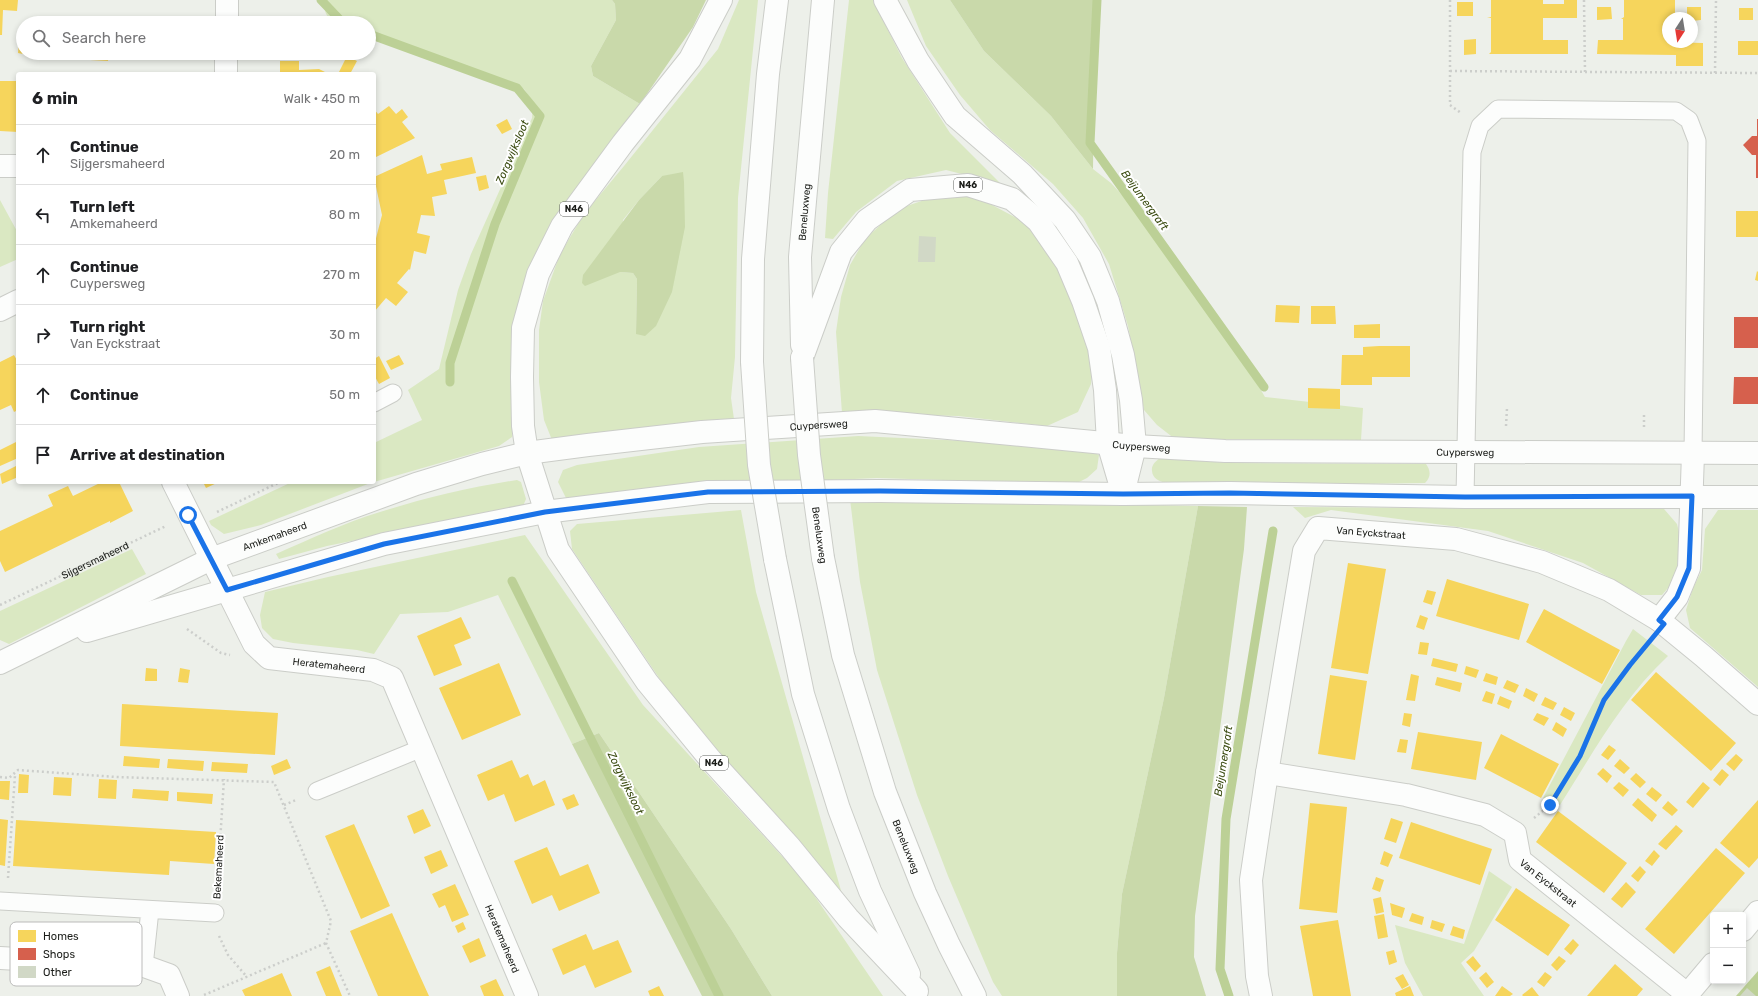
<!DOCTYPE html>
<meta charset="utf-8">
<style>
:root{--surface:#fff;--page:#f6f6f6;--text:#202124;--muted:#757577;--line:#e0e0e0}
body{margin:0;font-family:Rubik,sans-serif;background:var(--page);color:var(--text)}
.controls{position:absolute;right:12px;bottom:12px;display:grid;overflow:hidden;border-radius:4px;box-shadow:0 2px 6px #0003}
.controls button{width:36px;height:36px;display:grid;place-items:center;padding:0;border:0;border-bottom:1px solid var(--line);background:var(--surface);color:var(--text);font:20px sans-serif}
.compass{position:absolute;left:1662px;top:12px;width:36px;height:36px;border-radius:50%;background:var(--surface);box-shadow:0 2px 6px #0003;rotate:192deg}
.stop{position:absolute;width:12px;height:12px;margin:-9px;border:3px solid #1a73e8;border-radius:50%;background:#fff}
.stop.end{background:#1a73e8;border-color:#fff;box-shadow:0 1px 4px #0008}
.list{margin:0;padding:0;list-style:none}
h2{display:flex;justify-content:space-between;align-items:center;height:52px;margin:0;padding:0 16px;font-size:17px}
h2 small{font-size:13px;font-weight:400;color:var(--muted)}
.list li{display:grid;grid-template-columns:26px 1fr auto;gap:12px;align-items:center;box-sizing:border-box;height:60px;padding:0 16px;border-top:1px solid var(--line)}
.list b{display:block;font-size:15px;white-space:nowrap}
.list p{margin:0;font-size:13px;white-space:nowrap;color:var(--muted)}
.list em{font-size:13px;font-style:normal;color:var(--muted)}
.icon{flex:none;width:22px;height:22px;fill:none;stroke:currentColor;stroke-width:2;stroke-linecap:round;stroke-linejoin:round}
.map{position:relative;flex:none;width:1758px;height:996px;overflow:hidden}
.search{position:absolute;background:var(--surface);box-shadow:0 2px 6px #0003;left:16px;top:16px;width:360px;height:44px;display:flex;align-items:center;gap:10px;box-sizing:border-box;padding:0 14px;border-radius:22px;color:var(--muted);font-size:15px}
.panel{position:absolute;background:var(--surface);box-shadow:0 2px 6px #0003;left:16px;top:72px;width:360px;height:412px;border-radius:4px}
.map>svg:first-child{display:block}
.green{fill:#dae8c2;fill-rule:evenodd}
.forest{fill:#c9d9aa}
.water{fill:#bcd096}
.homes{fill:#f6d55c}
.shops{fill:#d6604d}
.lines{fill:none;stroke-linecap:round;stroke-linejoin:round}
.stream{stroke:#bcd096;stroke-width:9}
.building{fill:#d1d8c6}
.service-casing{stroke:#cbcdc8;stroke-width:19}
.minor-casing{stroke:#cbcdc8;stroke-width:24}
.tertiary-casing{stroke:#cbcdc8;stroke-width:24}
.trunk-casing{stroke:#cbcdc8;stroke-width:24}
.path{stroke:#cccecb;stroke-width:2.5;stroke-dasharray:2 3;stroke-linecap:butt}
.service{stroke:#fcfdfc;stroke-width:17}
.minor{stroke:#fcfdfc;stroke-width:22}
.tertiary{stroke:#fcfdfc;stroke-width:22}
.trunk{stroke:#fcfdfc;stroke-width:22}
.trunk-bridge-casing{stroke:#cbcdc8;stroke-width:24;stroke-linecap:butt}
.trunk-bridge{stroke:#fcfdfc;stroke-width:22}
.route{stroke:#1a73e8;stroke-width:5}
.labels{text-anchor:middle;stroke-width:4;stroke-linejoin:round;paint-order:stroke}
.shield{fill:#fff;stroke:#5f615e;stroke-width:1}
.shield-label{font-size:9px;font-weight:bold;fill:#1b1d19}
.street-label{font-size:10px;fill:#1b1d19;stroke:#fff}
.water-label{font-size:11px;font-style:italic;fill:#394a0f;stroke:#fff}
.key{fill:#fff;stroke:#bbbbba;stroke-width:1}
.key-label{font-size:11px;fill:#1b1d19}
</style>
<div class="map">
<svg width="1758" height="996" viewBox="0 0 1758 996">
<rect width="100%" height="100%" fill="#edf0ea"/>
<path class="green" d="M324,0H612L615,4L616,20L591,66L593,76L640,104L520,317L512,437L499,446L374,482V443L422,420L408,390L439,369L458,290L471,254L532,118L533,102L524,89L369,34V23C347,23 323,30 324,0Z
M739,0H758L738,198L735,357L731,398L734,419L552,440L544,420L539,382V330L543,301L560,254L584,214L624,166L718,49ZM662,176L636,334L637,279L633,273L620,272L623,220L639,200Z
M849,0H873L902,58L950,133L1001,184L946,170L897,181L856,212L833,239L825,238L828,193Z
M907,0H950L984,51L1051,116L1093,169L1111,183L1168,245L1228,335L1265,397L1363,408L1361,440L1175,439L1157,425L1144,410L1128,326L1109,264L1083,218L1053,184L990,130L960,95L926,46Z
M945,193L977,197L1026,223L1063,270L1093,358L1091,384L1078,412L1047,426L958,416L842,413L836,332L841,297L850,265L865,239L898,209Z
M0,200L18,233V259L0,267Z
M858,436L1012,443L1082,448L1099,455L1097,469L1087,478L1075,484L877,478L715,485L566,498L558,482L563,470L577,465L699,447Z
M1160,458L1229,463L1426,464C1431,471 1431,477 1425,483L1186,486C1176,484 1153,485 1152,471C1151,465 1156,461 1160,458Z
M517,480L521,482L526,499L523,506L327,546L279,559L276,554C310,539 344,523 380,512C425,498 471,487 517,480Z
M292,482H373L261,525L224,534L211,525L209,521Z
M850,499L1198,506L1164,698L1122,894L1117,953V996H1002L993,982L948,876L917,795L877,670L860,582Z
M1293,507L1664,509L1677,524L1681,540L1675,580L1662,595H1641L1583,563L1488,531L1331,510L1305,518Z
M741,510L756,592L842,894L678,706L572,549L570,531L577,524Z
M1718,510H1758V687L1690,628L1686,610L1693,588L1702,570L1705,529Z
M525,535L643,705L803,879L883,996H772L731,929L599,733L572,744L498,595L448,612L400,614L374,654L357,650L293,643L273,639L262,628L260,615L265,592L328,577Z
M132,549L146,574L9,644L0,640V611Z
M1633,629L1668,656C1622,699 1593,753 1560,805L1543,798L1626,641Z
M1489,871L1512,887L1474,951L1461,963L1484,996H1423L1405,963L1395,925L1464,944Z"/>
<path class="forest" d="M612,0H706L693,27L640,104L593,76L591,66L616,20L615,4Z
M950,0H1095L1093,169L1051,116L984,51Z
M683,172L684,182L685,227L672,292L656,326L645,336L636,334L637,279L633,273L620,272L585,286L582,283L583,275L639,200L662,176Z
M1198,506L1247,507L1244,549L1195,916L1194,957L1206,996H1117V953L1122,894L1164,698Z
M599,733L731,929L772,996H702L572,744Z"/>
<path class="water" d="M1758,971V996H1736Z"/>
<path class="homes" d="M0,0H18L17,11L3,10L2,35H0Z
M1491,0H1543V4H1564V0H1577V18H1543V40H1568V54H1489L1491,52V18L1487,17H1491Z
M1624,0H1675V18H1668V42L1703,43V66H1676V55L1597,54L1598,40H1623V19H1621L1624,17Z
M1457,2H1473V16H1457Z
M1597,7H1611L1612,19L1597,20Z
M1687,7H1701V20L1692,21V18H1687Z
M1739,8H1753V20H1739Z
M1476,39V54L1464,55V40Z
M19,40H23V54L18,53Z
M1738,41H1758V55H1738Z
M90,53H109L108,61L90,60Z
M187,53H212L211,57L187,56Z
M347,56L357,61L350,74H338Z
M280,61H299V70L319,69L329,74H280Z
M0,81H18V132L0,131Z
M389,106L396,114L402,109L408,117L402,122L415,138L374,158V109L378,114Z
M507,119L512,129L502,134L496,125Z
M422,155L427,174L442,170L440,164L472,157L476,173L444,180L447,194L432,197L435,216L421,215L417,233L430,236L426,254L414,251L410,270L409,269L397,283L408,292L396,306L386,298L374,312V246L382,215L374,177Z
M486,175L489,188L479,191L476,177Z
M1736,211H1758V237H1736Z
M1757,271L1758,272V281L1755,280Z
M1276,305L1300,306L1299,323L1275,322Z
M1311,306H1335L1336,324H1311Z
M1380,324V338H1354V325Z
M1379,346H1410V377H1372V385H1341L1342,355H1363V347Z
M14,355L18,362V410L14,412L11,405L0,410V362Z
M399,355L404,364L391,370L386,361Z
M379,356L390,378L379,384L374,375V359Z
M1308,388L1340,389V409L1308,408Z
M18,441V458L0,466V450Z
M18,465V477L2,484L0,474Z
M102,482H119L133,511L110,523V521L5,572L0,561V531L53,506L48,495L68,486L73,496Z
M203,482H219L206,488Z
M1348,563L1386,569L1368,674L1331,668Z
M1447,579L1529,604L1519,640L1436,616Z
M1427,590L1436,592L1432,605L1423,602Z
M1544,609L1620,650L1602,684L1526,642Z
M1420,615L1428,618L1424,630L1416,627Z
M461,617L471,638L454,645L462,665L434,676L417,636Z
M1420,642L1429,643L1427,655L1418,654Z
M1433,658L1458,664L1456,672L1431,666Z
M499,663L521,715L462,740L439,688Z
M1466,666L1479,670L1476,678L1464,674Z
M146,668L157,669V681H145Z
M180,668L190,670L188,683L178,682Z
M1656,672L1736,743L1711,771L1631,700Z
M1486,673L1498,677L1496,685L1483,681Z
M1411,674L1419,676L1415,701L1406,700Z
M1330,675L1367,681L1355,760L1318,754Z
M1437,677L1462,683L1460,692L1435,685Z
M1507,680L1519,685L1515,693L1503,688Z
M1526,688L1538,694L1534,702L1523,696Z
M1486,691L1495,694L1492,704L1482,701Z
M1500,696L1512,701L1509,709L1497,704Z
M1545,697L1557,703L1553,710L1541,705Z
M122,704L278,713L275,755L120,746Z
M1564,707L1575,713L1571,721L1560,715Z
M1404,713L1412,714L1410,727L1402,725Z
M1537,713L1549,718L1544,726L1533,720Z
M1556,722L1567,729L1563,737L1552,730Z
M1418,732L1482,742L1476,780L1411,769Z
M1501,734L1559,764L1541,798L1484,768Z
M1400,739L1408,740L1406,753L1397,752Z
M1609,745L1616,750L1608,760L1601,755Z
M1736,754L1743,760L1734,771L1726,764Z
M124,756L160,759L159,768L123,766Z
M168,759L204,761L203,771L167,768Z
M287,759L291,768L274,775L271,766Z
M1620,759L1630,768L1624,774L1614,766Z
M512,760L520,778L528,774L533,786L545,780L555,805L515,822L504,794L488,801L477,775Z
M212,762L248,764L247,773L211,771Z
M1603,768L1612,776L1607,783L1597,774Z
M1722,769L1729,775L1720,786L1713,780Z
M1636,773L1646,782L1640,788L1630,779Z
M19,774L29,775L28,793H18Z
M54,777L72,778L71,796L53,795Z
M99,779L117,780L116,799L98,798Z
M0,781H10L9,800L0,799Z
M1619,782L1629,790L1623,797L1613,788Z
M1703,782L1710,788L1693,808L1686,802Z
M1652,787L1662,795L1656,802L1646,794Z
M133,789L169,791L168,801L132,798Z
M177,792L213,794L212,804L177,801Z
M574,794L579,805L567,810L562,799Z
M1638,798L1657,815L1652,822L1632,805Z
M1758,800V858L1749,868L1720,843Z
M1668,801L1678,810L1672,816L1662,808Z
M1310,803L1347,807L1337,913L1299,909Z
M423,809L431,826L414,834L407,816Z
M1558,811L1627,863L1604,893L1536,842Z
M1391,818L1403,822L1396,843L1384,839Z
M0,819L8,820L5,866L0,865Z
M16,820L216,832L214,864L170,861L169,875L13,866Z
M1411,822L1492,849L1480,885L1399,858Z
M354,824L390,906L361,919L325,836Z
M1676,825L1683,831L1666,850L1658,844Z
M547,847L560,876L588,864L600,893L559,911L552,895L532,904L514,861Z
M1716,848L1745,873L1674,954L1645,929Z
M441,850L448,866L431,874L424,857Z
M1654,850L1660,856L1652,866L1645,861Z
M1384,851L1393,855L1388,867L1380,864Z
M1640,866L1646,872L1638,882L1631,876Z
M1376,877L1384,880L1380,892L1372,889Z
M1626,882L1636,892L1622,908L1611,899Z
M455,884L469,915L452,922L445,905L439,908L432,894Z
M1516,888L1570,925L1548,956L1495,920Z
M1381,897L1384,912L1376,914L1373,899Z
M1390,903L1405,908L1402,918L1392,915Z
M392,913L419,974L429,996H378L350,931Z
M1412,913L1424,917L1422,925L1409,921Z
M1384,914L1388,937L1378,939L1374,916Z
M1338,920L1351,996H1313L1300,926Z
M1432,920L1445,924L1442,932L1430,928Z
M463,922L466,929L458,933L455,926Z
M1453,926L1465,930L1463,939L1450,935Z
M586,934L593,950L618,940L632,972L595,988L585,965L563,975L552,949Z
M479,938L486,956L470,963L462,946Z
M1573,939L1579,945L1571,955L1564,949Z
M1394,950L1397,962L1389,965L1386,952Z
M1473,956L1481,966L1475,972L1466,962Z
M1559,956L1566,961L1557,971L1551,965Z
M1615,964L1643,989L1637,996H1587Z
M330,966L342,996H326L320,982L316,972Z
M1486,972L1494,982L1487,988L1479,978Z
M1545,972L1552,977L1544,987L1537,982Z
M282,973L292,996H245L242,990Z
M1403,974L1409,985L1402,989L1395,978Z
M496,979L504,996H484L480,986Z
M659,986L664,996H650L648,991Z
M1410,986L1414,996H1396L1395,993Z
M1502,986L1509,991L1513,994L1510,996H1495Z
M1532,987L1539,996H1523L1522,995Z"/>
<path class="shops" d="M1757,119H1758V178H1756V155H1752L1743,145L1752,136H1757Z
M1734,317H1758V348H1734Z
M1734,377H1758V404H1733Z"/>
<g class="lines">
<path class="stream" d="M321,0L343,23
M1097,0L1090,143L1264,387
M369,34L517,88L540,116L495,224L450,363V382
M512,581L719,996
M1229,996L1220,969L1226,819L1273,531"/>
</g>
<path class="building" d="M919,236L936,237L935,262H918Z
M1747,988L1756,996H1740Z"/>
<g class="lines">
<g class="service-casing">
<path id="service" d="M374,403L393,393
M1465,497L1472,152L1480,126L1498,109L1676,111L1689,120L1697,141L1693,454
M317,791L422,748
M0,901L215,913
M144,966L150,910"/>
</g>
<g class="minor-casing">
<g id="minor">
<path d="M227,23V0"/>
<path d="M226,74V53"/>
<path d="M0,166H18"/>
<path d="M0,310L18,301"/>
<path id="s2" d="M173,482L254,644L269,658L373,670L392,678L527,996"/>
<path d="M1659,620L1677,597L1689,568L1693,454"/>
<path id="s3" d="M1267,773L1406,795L1485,815L1515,833L1520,860L1687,994"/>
<path d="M1743,930L1758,912"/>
<path d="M0,958L144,966L169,975L178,996"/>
<path id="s4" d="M1261,996L1257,976L1251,880L1267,773L1304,551L1318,528L1456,539L1542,562L1609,590L1659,620L1703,656L1758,704"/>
<path d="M1686,996L1713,964"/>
</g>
</g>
<g class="tertiary-casing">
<g id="tertiary">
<path d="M87,631L384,544L545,512L708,492L880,491L1123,494L1230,493L1465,497H1758"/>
<path id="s5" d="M0,663L211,559L416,484L482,464L527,453L588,445L702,432L875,421L1135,446L1225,451L1758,453"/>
</g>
</g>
<g class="trunk-casing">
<g id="trunk">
<path d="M721,0L690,59L623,143L562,226L538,274L523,328L522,377L523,426L527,453L558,550L647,682L710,759L790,847L848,918L917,991"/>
<path d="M885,0L918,61L955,116L1022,174L1065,220L1090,257L1108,301L1123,355L1131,400L1135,446L1123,494"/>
<path id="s6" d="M802,345L800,257L823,0"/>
<path d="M802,358L841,252L867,220L910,190L968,185L1012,199L1038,221L1067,263L1083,301L1099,348L1105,390L1108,443L1123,494"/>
<path d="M752,362L753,259L768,74L777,0"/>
<path id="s7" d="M823,558L843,655L885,792L925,893L949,945L975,996"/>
<path d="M775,559L803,694L839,809L870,891L909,974"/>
</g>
</g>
<g class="path">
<path d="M1450,0V105L1461,113"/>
<path d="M1584,0L1585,72"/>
<path d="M1450,71L1758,73"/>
<path d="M1715,73L1716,0"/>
<path d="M1506,426L1507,408"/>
<path d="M1644,427V412"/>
<path d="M217,512L280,482"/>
<path id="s1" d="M0,605L166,526"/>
<path d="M187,629L221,653L230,655"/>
<path d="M0,777L9,778L18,770L116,777L274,782L331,921L326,943L350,996"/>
<path d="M284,805L296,800"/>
<path d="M1534,818L1550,805L1580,757L1604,700L1647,645"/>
<path d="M8,878L15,775"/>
<path d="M217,890L224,779"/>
<path d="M219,936L228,955L247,977"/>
<path d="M204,995L326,943"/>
</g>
<use href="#service" class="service"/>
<use href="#minor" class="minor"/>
<use href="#tertiary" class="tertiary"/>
<use href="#trunk" class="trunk"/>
<g class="trunk-bridge-casing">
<path id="trunk-bridge" d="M802,358L809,455L823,558
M752,362L759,465L775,559"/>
</g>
<use href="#trunk-bridge" class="trunk-bridge"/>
</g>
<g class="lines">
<path class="route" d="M188,515L227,590L384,544L545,512L708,492L880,491L1123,494L1230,493L1465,497L1692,496L1689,568L1677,597L1659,620L1664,624L1630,665L1604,700L1580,756L1550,805"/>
</g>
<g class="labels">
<g class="shield">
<rect x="954" y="178" width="28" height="14" rx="3"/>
<rect x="560" y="202" width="28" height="14" rx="3"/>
<rect x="700" y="756" width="28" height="14" rx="3"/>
</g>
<g class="shield-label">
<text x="968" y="188">N46</text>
<text x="574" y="212">N46</text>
<text x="714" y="766">N46</text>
</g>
<g class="street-label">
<text dy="4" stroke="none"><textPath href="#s6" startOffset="133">Beneluxweg</textPath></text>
<text dy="4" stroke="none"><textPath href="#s5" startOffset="862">Cuypersweg</textPath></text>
<text dy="4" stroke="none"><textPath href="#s5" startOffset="1186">Cuypersweg</textPath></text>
<text dy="4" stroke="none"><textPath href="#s5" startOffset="1510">Cuypersweg</textPath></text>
<text dy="4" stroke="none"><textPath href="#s4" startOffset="530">Van Eyckstraat</textPath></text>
<text transform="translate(820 535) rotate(82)" y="4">Beneluxweg</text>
<text dy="4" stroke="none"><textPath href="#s5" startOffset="303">Amkemaheerd</textPath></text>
<text dy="4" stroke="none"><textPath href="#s1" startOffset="105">Sijgersmaheerd</textPath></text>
<text dy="4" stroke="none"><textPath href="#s2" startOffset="262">Heratemaheerd</textPath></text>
<text dy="4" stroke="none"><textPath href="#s7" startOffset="301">Beneluxweg</textPath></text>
<text transform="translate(218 867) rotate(-87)" y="4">Bekemaheerd</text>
<text dy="4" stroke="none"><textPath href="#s3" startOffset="321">Van Eyckstraat</textPath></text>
<text dy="4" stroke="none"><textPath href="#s2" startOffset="610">Heratemaheerd</textPath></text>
</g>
<g class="water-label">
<text transform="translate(512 152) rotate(-67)" y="4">Zorgwijksloot</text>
<text transform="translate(1145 200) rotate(54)" y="4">Beijumergraft</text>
<text transform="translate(1223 761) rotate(-81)" y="4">Beijumergraft</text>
<text transform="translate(626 783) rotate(64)" y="4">Zorgwijksloot</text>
</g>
</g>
<rect x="10" y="922" width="132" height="64" rx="6" class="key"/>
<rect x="18" y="930" width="18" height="12" fill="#f6d55c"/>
<rect x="18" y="948" width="18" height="12" fill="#d6604d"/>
<rect x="18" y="966" width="18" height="12" fill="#d1d8c6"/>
<g class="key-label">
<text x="43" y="940">Homes</text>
<text x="43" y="958">Shops</text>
<text x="43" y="976">Other</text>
</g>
</svg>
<div class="controls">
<button>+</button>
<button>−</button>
</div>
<svg class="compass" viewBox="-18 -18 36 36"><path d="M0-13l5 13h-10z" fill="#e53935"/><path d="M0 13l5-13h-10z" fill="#757577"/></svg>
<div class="stop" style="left:188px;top:515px"></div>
<div class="stop end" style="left:1550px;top:805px"></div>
<div class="search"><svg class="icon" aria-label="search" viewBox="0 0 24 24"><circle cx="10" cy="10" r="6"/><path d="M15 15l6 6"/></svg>Search here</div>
<section class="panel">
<h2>6 min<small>Walk · 450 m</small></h2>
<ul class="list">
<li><svg class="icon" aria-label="ahead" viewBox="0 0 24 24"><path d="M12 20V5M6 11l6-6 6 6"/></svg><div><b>Continue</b><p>Sijgersmaheerd</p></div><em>20 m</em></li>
<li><svg class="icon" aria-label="left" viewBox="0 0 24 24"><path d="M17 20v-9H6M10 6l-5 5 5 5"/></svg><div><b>Turn left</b><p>Amkemaheerd</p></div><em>80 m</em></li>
<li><svg class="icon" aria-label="ahead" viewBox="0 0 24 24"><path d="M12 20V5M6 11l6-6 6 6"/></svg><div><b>Continue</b><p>Cuypersweg</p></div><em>270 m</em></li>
<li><svg class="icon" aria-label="right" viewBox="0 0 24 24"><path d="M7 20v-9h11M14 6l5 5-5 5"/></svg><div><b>Turn right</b><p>Van Eyckstraat</p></div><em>30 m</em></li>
<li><svg class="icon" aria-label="ahead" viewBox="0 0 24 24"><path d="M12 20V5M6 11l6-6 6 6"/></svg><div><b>Continue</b></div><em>50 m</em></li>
<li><svg class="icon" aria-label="arrive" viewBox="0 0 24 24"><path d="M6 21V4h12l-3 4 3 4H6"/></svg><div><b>Arrive at destination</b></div></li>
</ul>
</section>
</div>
